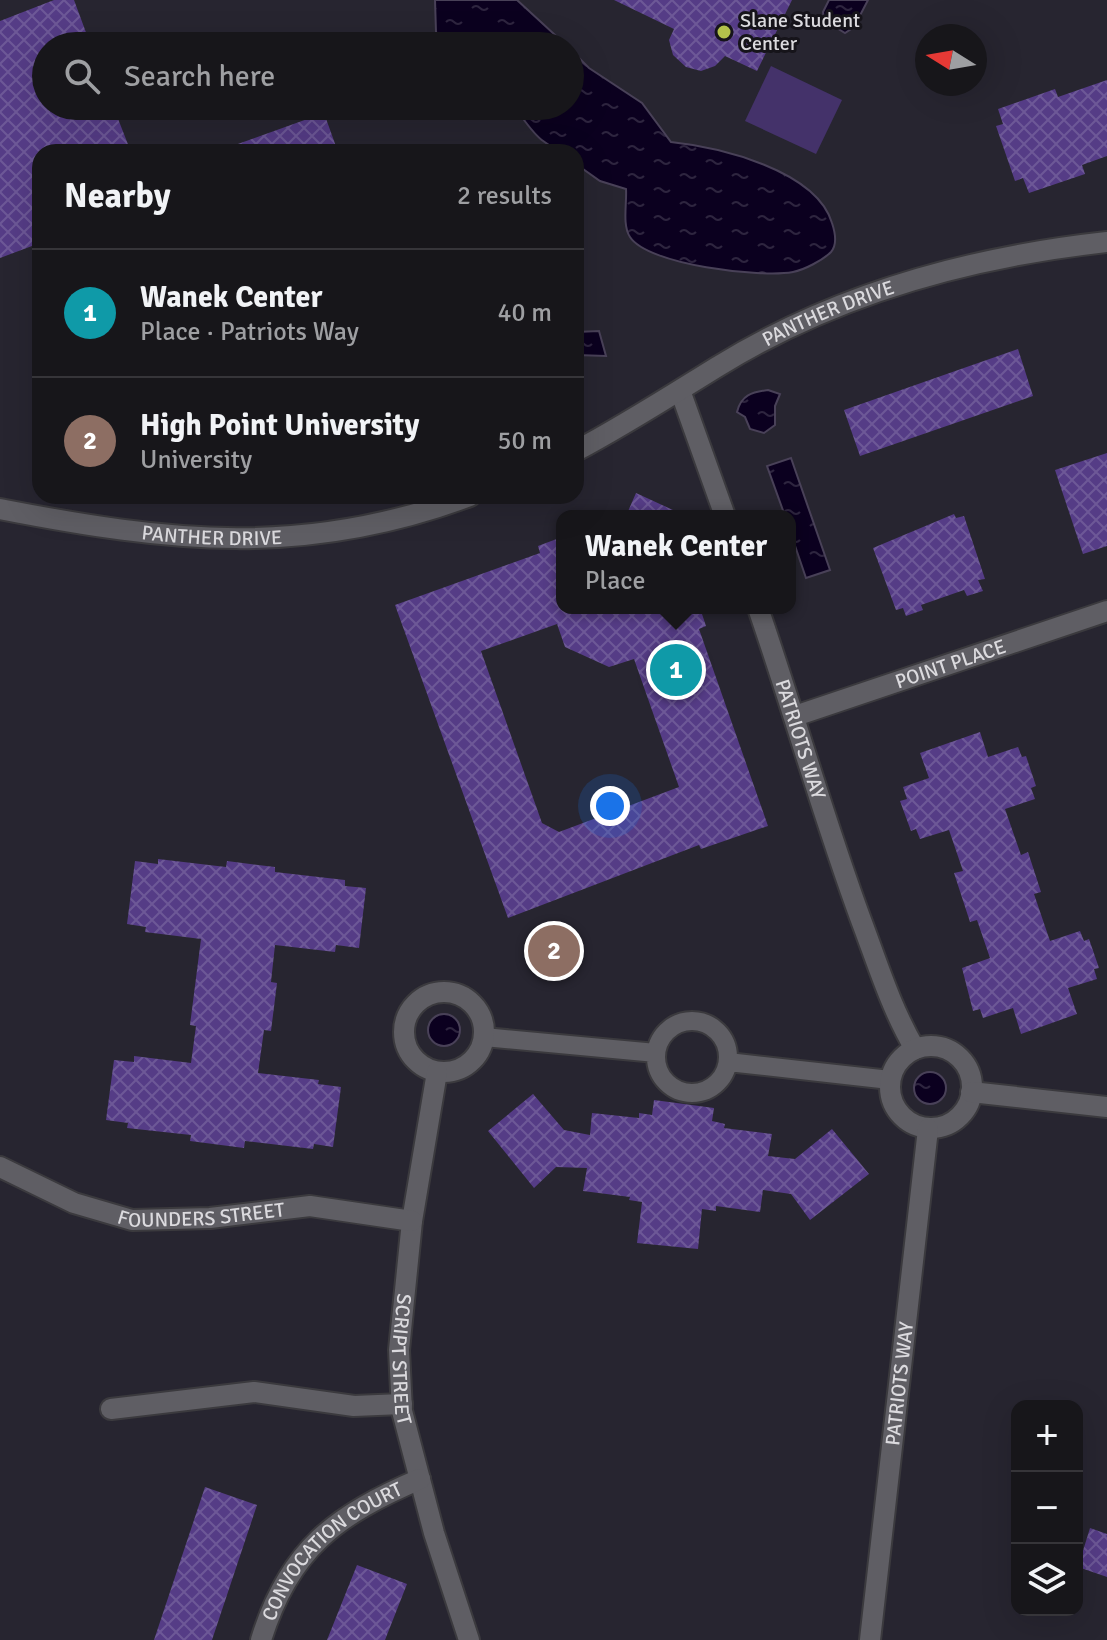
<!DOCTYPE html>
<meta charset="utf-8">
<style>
:root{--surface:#17161a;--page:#242327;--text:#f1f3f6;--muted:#9e9fa2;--line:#363539;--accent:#ea580c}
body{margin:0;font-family:Signika,sans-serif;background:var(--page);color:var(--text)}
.controls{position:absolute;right:24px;bottom:24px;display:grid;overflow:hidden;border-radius:16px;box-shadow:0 8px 32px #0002}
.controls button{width:72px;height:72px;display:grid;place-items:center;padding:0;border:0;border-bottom:2px solid var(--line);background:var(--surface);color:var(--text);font:40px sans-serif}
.compass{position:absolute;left:915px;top:24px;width:72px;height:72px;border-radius:50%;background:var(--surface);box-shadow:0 8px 32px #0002;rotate:281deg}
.you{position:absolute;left:610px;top:806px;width:28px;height:28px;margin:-20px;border:6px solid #fff;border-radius:50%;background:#1a73e8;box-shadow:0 0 0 12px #1a73e833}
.badge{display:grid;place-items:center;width:52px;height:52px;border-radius:50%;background:var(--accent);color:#fff;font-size:26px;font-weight:700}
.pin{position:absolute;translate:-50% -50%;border:4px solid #fff;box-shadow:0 2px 8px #0006}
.popup{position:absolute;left:556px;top:510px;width:240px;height:104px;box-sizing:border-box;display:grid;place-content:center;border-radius:16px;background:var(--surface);filter:drop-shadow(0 2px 6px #0005);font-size:26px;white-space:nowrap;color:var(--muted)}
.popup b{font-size:30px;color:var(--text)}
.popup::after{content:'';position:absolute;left:50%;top:100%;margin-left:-16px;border:16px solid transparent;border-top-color:var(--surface)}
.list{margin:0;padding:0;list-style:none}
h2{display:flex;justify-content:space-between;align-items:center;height:104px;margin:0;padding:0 32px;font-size:34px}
h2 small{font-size:26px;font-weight:400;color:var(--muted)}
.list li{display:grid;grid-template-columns:52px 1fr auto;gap:24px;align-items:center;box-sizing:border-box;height:128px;padding:0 32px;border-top:2px solid var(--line)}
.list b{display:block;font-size:30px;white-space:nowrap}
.list p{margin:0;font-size:26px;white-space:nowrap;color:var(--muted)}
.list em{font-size:26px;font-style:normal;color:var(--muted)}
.icon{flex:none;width:44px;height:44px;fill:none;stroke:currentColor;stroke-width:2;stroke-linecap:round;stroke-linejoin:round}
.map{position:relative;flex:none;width:1107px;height:1640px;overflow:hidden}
.search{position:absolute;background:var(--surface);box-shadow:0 8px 32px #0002;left:32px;top:32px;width:552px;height:88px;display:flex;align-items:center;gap:20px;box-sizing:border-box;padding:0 28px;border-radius:44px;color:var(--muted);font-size:30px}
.panel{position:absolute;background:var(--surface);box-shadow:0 8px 32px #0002;left:32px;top:144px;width:552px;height:360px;border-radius:24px}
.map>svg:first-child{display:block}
.built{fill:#272530;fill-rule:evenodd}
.grass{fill:#44326a}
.water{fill:url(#water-ripples);stroke:#494158;stroke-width:2}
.building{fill:url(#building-cross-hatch);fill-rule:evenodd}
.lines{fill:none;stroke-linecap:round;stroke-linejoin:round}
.pedestrian-casing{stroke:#3b3a3e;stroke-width:22}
.minor-casing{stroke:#3b3a3e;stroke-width:24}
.pedestrian{stroke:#5f5e64;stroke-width:18}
.minor{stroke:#5f5e64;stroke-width:20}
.poi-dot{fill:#b3c24b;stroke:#16141a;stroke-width:3}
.labels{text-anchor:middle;stroke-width:6;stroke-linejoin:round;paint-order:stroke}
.poi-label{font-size:20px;fill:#dbdade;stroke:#16141a;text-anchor:start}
.street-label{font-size:20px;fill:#dbdade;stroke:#16141a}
</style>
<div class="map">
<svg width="1107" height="1640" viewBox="0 0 1107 1640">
<defs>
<pattern id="water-ripples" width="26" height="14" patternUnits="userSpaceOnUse" patternTransform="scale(2)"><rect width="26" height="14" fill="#0b001f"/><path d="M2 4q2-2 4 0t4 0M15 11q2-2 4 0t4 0" fill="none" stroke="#2e253f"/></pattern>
<pattern id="building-cross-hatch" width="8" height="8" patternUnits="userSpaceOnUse" patternTransform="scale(2)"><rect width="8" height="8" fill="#553c86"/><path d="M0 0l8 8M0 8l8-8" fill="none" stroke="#6d5897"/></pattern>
</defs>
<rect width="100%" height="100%" fill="#1f1e23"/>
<path class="built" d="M0,0H1107V1640H0ZM927,36H975V84H927ZM46,46H570V106H46ZM40,152H576V496H40ZM562,516H790V608H562ZM1017,1406H1077V1610H1017Z"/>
<path class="grass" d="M771,66L842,100L816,154L745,121Z"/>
<path class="water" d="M435,0H517L567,46H449L436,32Z
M829,0H868L854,27L845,33L824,20L823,12Z
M570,49L589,68L642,103L671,142C719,147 816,170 832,223C835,232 838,244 831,252C823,260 804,270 793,272C761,278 648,265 630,237C622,225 627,203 626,189L600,181L576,164V152C544,152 531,130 514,106H570Z
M599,331L606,356L576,355V332Z
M768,390L780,394L775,406V425L764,433L750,429L745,417L737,412C741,395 752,392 768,390Z
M791,458L830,570L806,578L790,531V516H785L767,466Z
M428 1030a16 16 0 1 1 32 0a16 16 0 1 1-32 0Z
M914 1088a16 16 0 1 1 32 0a16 16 0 1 1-32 0Z"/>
<path class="building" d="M54,0H74L91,46H46V106H113L131,152H40V243L0,258V21Z
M614,0H792L757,71L725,56L715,66L701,71L686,67L673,55L669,40L674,29Z
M1107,80V156L1082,165L1085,174L1029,193L1023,178L1015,181L996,126L1003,124L998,109L1055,89L1058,97Z
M324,113L338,152H224V149Z
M1018,349L1033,396L860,456L844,410Z
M1107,453V546L1083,554L1055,470Z
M636,493L686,516H626Z
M954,514L956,518L964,516L985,579L978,580L983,591L967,596L964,590L921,605L923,610L906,616L903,608L896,610L873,548Z
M562,537V608H700L706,626L699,629L768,826L701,849L699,845L508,918L395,605L540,553L538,546ZM557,624L565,647L609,667L634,659L679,787L559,832L542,823L481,651Z
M980,732L988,757L1018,747L1022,757L1026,756L1036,786L1031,788L1035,799L1005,809L1021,855L1028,852L1041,892L1034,894L1050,941L1080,931L1084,941L1089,939L1099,968L1094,969L1097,979L1068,988L1077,1014L1021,1034L1013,1008L983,1018L980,1009L973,1011L962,968L990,958L977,920L970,922L954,873L963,871L949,830L920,839L916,829L911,831L900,801L907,799L903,787L929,778L920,753Z
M158,859L226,867L227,861L275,867V872L345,880V886L366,888L359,948L336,945L335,952L275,945L271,982L277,983L271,1031L264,1030L258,1073L319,1080L318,1084L341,1087L333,1147L314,1144L313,1149L245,1141L244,1148L190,1141L191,1135L127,1128L128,1123L106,1120L114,1060L134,1062V1056L191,1063L196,1026L190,1025L201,939L145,932L146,927L127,924L135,861L158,864Z
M533,1094L564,1130L590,1135L592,1113L639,1118V1113L652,1115L654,1100L714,1108L712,1121L725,1124L724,1128L772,1134L768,1156L795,1159L832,1129L869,1174L810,1220L791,1194L763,1190L760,1212L716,1206V1211L702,1209L698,1249L637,1243L642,1202L629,1200L630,1197L583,1191L587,1168L556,1167L534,1188L488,1131Z
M205,1487L257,1505L212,1640H154Z
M1090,1528L1107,1534V1577L1078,1567Z
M357,1565L407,1584L385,1640H327Z"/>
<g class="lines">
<g class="pedestrian-casing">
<path id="pedestrian" d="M656 1057a36 36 0 1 1 72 0a36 36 0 1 1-72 0Z
M484,1037L656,1053
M728,1062L890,1080"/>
</g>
<g class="minor-casing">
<g id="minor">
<path d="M681,393L725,516"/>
<path id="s1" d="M576,451C625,425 670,396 717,367C835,294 970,257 1107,242"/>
<path id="s2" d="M0,509C170,542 304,558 470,496"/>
<path id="s3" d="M758,608C794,712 823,817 861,920C878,965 891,1008 915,1049"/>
<path id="s4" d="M795,716L1107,611"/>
<circle cx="444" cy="1032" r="40"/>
<circle cx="931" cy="1087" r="41"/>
<path id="s5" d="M437,1072L412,1221L399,1350L402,1411L434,1533L469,1640"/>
<path d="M971,1092L1107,1107"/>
<path id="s6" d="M0,1167L74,1203L132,1220L210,1218L310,1206L412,1221"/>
<path d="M111,1409L254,1392L354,1406L402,1404"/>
<path id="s7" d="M261,1640C289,1549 336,1515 420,1479"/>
<path id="s8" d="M870,1640L928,1129"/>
</g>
</g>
<use href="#pedestrian" class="pedestrian"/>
<use href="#minor" class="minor"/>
</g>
<circle class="poi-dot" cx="724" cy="32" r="8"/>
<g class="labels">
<g class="poi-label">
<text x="740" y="27">Slane Student<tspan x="740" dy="23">Center</tspan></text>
</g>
<g class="street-label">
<text dy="7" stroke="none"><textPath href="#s1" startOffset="288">PANTHER DRIVE</textPath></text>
<text dy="7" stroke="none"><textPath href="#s2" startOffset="214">PANTHER DRIVE</textPath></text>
<text dy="7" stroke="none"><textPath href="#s4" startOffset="164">POINT PLACE</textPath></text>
<text dy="7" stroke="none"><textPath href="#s3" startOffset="138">PATRIOTS WAY</textPath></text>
<text dy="7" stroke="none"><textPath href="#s6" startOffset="212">FOUNDERS STREET</textPath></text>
<text dy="7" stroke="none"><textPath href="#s5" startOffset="290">SCRIPT STREET</textPath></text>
<text dy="7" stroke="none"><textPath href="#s8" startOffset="258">PATRIOTS WAY</textPath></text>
<text dy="7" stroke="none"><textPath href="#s7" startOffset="118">CONVOCATION COURT</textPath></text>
</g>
</g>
</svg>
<div class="controls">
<button>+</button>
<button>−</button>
<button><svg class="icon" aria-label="layers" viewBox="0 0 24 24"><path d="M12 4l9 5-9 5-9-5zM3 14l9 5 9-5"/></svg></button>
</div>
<svg class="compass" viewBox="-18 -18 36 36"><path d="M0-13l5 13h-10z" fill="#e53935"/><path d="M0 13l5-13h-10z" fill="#9e9fa2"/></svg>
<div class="you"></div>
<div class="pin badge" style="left:676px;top:670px;background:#0f9aa8">1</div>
<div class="popup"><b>Wanek Center</b>Place</div>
<div class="pin badge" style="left:554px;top:951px;background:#8d6e63">2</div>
<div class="search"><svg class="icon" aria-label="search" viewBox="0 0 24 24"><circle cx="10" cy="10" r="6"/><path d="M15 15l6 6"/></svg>Search here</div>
<section class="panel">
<h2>Nearby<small>2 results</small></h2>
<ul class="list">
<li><span class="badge" style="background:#0f9aa8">1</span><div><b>Wanek Center</b><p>Place · Patriots Way</p></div><em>40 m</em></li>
<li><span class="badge" style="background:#8d6e63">2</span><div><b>High Point University</b><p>University</p></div><em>50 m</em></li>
</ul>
</section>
</div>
